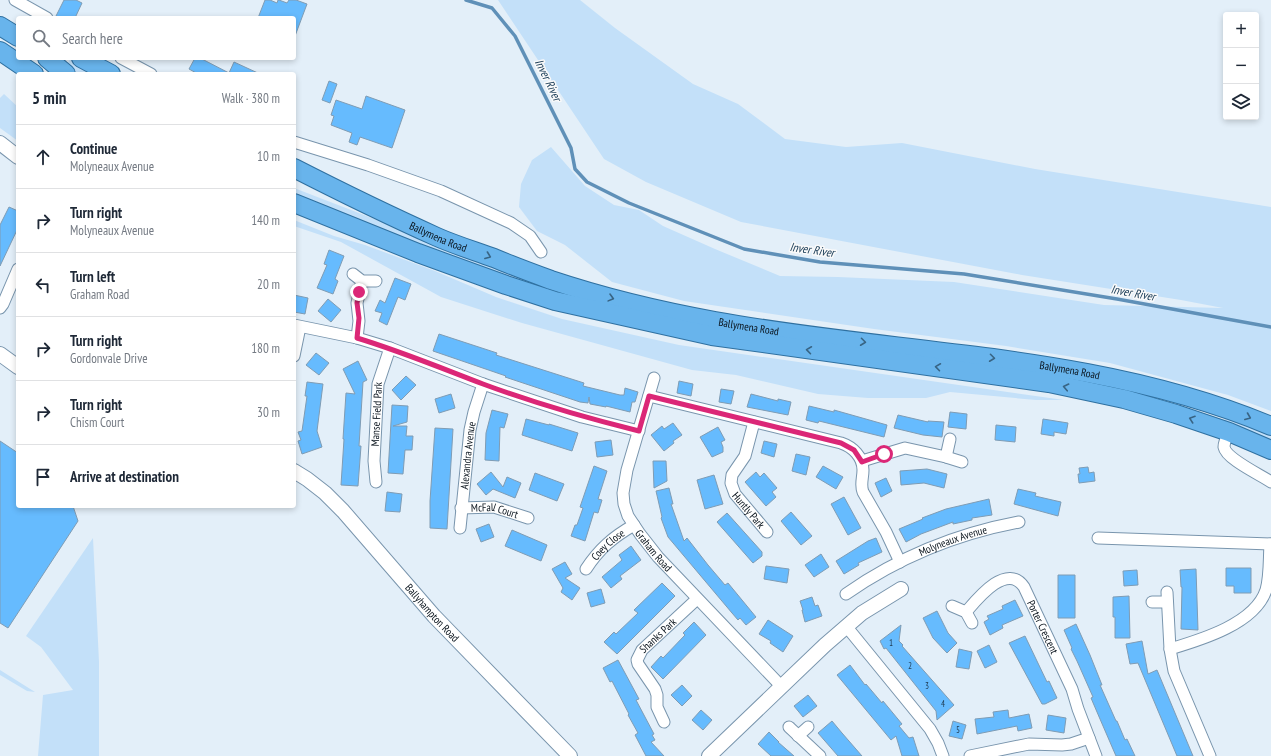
<!DOCTYPE html>
<meta charset="utf-8">
<style>
:root{--surface:#fff;--page:#f2f2f3;--text:#1f2937;--muted:#747a83;--line:#e0e1e3}
body{margin:0;font-family:"PT Sans Narrow",sans-serif;background:var(--page);color:var(--text)}
.controls{position:absolute;right:12px;top:12px;display:grid;overflow:hidden;border-radius:4px;box-shadow:0 2px 6px #0003}
.controls button{width:36px;height:36px;display:grid;place-items:center;padding:0;border:0;border-bottom:1px solid var(--line);background:var(--surface);color:var(--text);font:20px sans-serif}
.stop{position:absolute;width:12px;height:12px;margin:-9px;border:3px solid #db2777;border-radius:50%;background:#fff}
.stop.end{background:#db2777;border-color:#fff;box-shadow:0 1px 4px #0008}
.list{margin:0;padding:0;list-style:none}
h2{display:flex;justify-content:space-between;align-items:center;height:52px;margin:0;padding:0 16px;font-size:17px}
h2 small{font-size:13px;font-weight:400;color:var(--muted)}
.list li{display:grid;grid-template-columns:26px 1fr auto;gap:12px;align-items:center;box-sizing:border-box;height:64px;padding:0 16px;border-top:1px solid var(--line)}
.list b{display:block;font-size:15px;white-space:nowrap}
.list p{margin:0;font-size:13px;white-space:nowrap;color:var(--muted)}
.list em{font-size:13px;font-style:normal;color:var(--muted)}
.icon{flex:none;width:22px;height:22px;fill:none;stroke:currentColor;stroke-width:2;stroke-linecap:round;stroke-linejoin:round}
.map{position:relative;flex:none;width:1271px;height:756px;overflow:hidden}
.search{position:absolute;background:var(--surface);box-shadow:0 2px 6px #0003;left:16px;top:16px;width:280px;height:44px;display:flex;align-items:center;gap:10px;box-sizing:border-box;padding:0 14px;border-radius:4px;color:var(--muted);font-size:15px}
.panel{position:absolute;background:var(--surface);box-shadow:0 2px 6px #0003;left:16px;top:72px;width:280px;height:436px;border-radius:4px}
.map>svg:first-child{display:block}
.green{fill:#c3e0f9}
.lines{fill:none;stroke-linecap:round;stroke-linejoin:round}
.stream{stroke:#5f90b8;stroke-width:3.5}
.building{fill:#66bbfe;stroke:#7f9cb4}
.minor-casing{stroke:#7995ad;stroke-width:13}
.tertiary-casing{stroke:#7995ad;stroke-width:16}
.trunk-casing{stroke:#2f70a0;stroke-width:20}
.minor{stroke:#fff;stroke-width:11}
.tertiary{stroke:#fff;stroke-width:14}
.trunk{stroke:#68b4ec;stroke-width:18}
.oneway{stroke:#386484}
.route{stroke:#db2777;stroke-width:5}
.labels{text-anchor:middle;stroke-width:3;stroke-linejoin:round;paint-order:stroke}
.number-label{font-size:9px;fill:#203d54}
.street-label{font-size:11px;fill:#09131c;stroke:#fafafa}
.water-label{font-size:12px;font-style:italic;fill:#183b56;stroke:#fafafa}
</style>
<div class="map">
<svg width="1271" height="756" viewBox="0 0 1271 756">
<rect width="100%" height="100%" fill="#e3eff9"/>
<path class="green" d="M498,0H580L615,28L693,84L738,104L785,139L846,147L902,143L1035,169L1271,207V411L1228,395L1110,363L1006,346L874,329L684,301L612,282L565,245L537,231L519,207L521,184L532,160L551,147L585,186L614,205L639,210L663,226L715,249L780,276L838,277L954,282L1104,305L1223,308L1181,300L1022,275L741,222L646,182L604,159Z
M71,58H73L100,74H76L66,66Z
M4,94L18,107V141L0,128V98Z
M294,188L543,284L542,288L443,254L294,195Z
M294,220L334,236L365,245L435,271L496,297L562,319L679,345L1064,400H1036L950,392L926,398H868L818,394L736,375L692,370L522,323L441,297L341,242L294,226Z
M1225,416L1271,433V443L1224,423Z
M93,538L99,662V756H38L43,695L73,690L41,647L26,636Z
M0,670L35,692L27,691L0,675Z"/>
<g class="lines">
<path class="stream" d="M466,0L492,8L515,36L571,148L575,169L587,182L629,203L744,249L820,262L964,274L1117,299L1271,327"/>
</g>
<path class="building" d="M64,0H76L82,3L75,18H55Z
M265,0H270L277,3L278,0H279L287,3L289,0H296L307,4L295,36L294,18H258Z
M195,58H200L229,73L234,62L260,74H198L189,69Z
M329,81L337,84L330,103L322,100Z
M366,96L405,110L392,148L360,137L357,145L349,142L352,133L331,125L334,116L331,115L336,100L362,109Z
M9,207L18,211V228L0,266V225Z
M329,250L344,256L335,279L338,281L333,294L317,288L327,265L324,264Z
M395,278L411,284L405,300L398,297L387,325L379,321L382,313L375,311L380,300L385,303Z
M294,295L308,298L305,314L294,312Z
M328,299L341,310L331,322L318,311Z
M439,334L497,353L496,355L584,383L583,386L620,395H624L625,388L638,392L635,402H632L630,412L606,406V407L590,404L589,397L588,403L580,402L505,377L506,376L433,351Z
M316,353L329,363L319,375L306,365Z
M358,361L367,380L363,382L359,446H361L358,486L341,485L344,439H343L346,393L355,394L343,369Z
M406,376L416,385L401,400L392,390Z
M679,381L693,384L691,396L677,393Z
M307,382L323,384L317,431L322,447L302,454L298,441L301,440L298,432L302,431L307,396H305Z
M721,389L734,391L731,404L719,402Z
M451,394L455,408L439,413L435,399Z
M751,394L778,401V399L791,402L788,415L747,407Z
M392,405L408,406L407,422L393,426H407L406,436H413L412,450H405L403,474L388,473Z
M809,406L834,412V410L887,425L884,437L819,421L818,423L806,420Z
M492,410L508,414L504,428L500,427L499,461L485,460L486,433Z
M950,412L967,414L966,429L948,427Z
M898,415L928,422V421L944,422L942,437L923,435L894,428Z
M526,419L549,425V424L578,433L572,451L522,435Z
M1043,419L1068,423L1066,434L1054,432V436L1041,434Z
M673,423L682,435L673,441L674,443L664,451L651,435L662,426L664,429Z
M996,425L1016,427L1015,442L995,440Z
M718,427L725,440L721,442L723,447V452L712,457L700,437Z
M435,428L453,429L447,529L430,528V501Z
M611,440L613,455L597,457L595,442Z
M0,441L18,453V506H73L78,521L8,628L0,623Z
M764,441L777,444L774,457L761,453Z
M796,454L810,457L806,475L792,471Z
M653,461H666L667,481L654,488Z
M594,466L607,471L598,499L602,500L598,513L594,512L585,541L571,536L575,525H577L583,508L580,507Z
M823,466L843,477L836,489L816,477Z
M1088,467L1089,473L1094,472L1095,481L1079,483L1078,474H1080L1079,468Z
M927,469L947,474L944,488L924,483L901,485L900,471Z
M491,472L503,487L507,477L521,483L515,498L493,489L486,495L477,484Z
M756,472L760,477L764,473L777,488L772,492L776,497L766,506L745,482Z
M535,473L564,484L557,501L529,490Z
M714,475L723,504L705,509L697,480Z
M886,478L892,491L881,497L875,483Z
M669,488L673,504H671L684,541L687,538L708,565L725,585L728,583L756,617L746,625L740,618L738,620L732,613L668,537L661,518L662,517L656,491Z
M1018,489L1036,493L1035,496L1061,502L1058,516L1014,504Z
M387,492L402,494L400,512L385,511Z
M844,497L861,528L848,535L831,504Z
M989,499L992,515L972,518V520L953,524V522L921,534L906,542L899,529L923,519L922,518L946,509Z
M791,512L812,536L801,545L781,521Z
M727,513L762,552V556L753,563L717,522Z
M489,524L494,537L481,542L476,529Z
M512,530L547,545L541,561L505,546Z
M876,538L882,552L858,563L859,565L844,574L836,561L868,541Z
M631,546L641,560L620,576L622,579L611,588L602,577L622,560L619,555Z
M821,554L829,567L814,577L805,565Z
M565,562L572,574L565,578L580,588L572,600L561,592L563,588L552,569Z
M766,566L789,569L787,583L764,579Z
M1226,568H1251V593H1234V586H1226Z
M1196,569L1198,630L1181,629L1182,587H1181L1180,570Z
M1137,570L1138,585L1124,586L1123,571Z
M1058,575H1075V618H1058Z
M662,583L675,596L617,654L604,642L614,632L616,634L638,613L634,610Z
M601,589L605,603L591,607L587,593Z
M1129,596L1130,638H1115V617H1113V597Z
M812,597L815,606L818,605L822,616L805,622L802,610H803L800,601Z
M1015,600L1023,616L1002,625L1003,628L990,635L984,622L989,619L987,616L1003,609L1002,606Z
M937,611L948,633L957,643L947,653L933,638L923,618Z
M768,620L793,636L783,652L770,643L771,641L759,634Z
M694,622L706,635L663,679L651,667L661,656L663,658L685,635L683,633Z
M1076,624L1090,655L1102,685H1100L1116,721H1117L1125,740L1127,739L1135,756H1116L1100,719L1091,698L1093,697L1077,661L1071,649L1072,648L1064,630Z
M901,625L899,641L903,645L902,646L954,705L937,720L936,711L886,648L884,649L880,641Z
M1025,636L1047,682L1049,681L1057,698L1045,704H1042L1009,643Z
M1142,641L1148,674L1157,670L1193,756H1177L1138,663L1130,664L1126,644Z
M989,645L997,662L985,668L977,651Z
M959,649L972,652L969,669L956,667Z
M618,660L639,699L636,700L654,734L652,735L655,740L651,742L664,756H646L635,735L638,733L628,715L629,714L612,681L610,682L603,668Z
M850,665L865,685L866,684L882,703L883,701L902,724L899,726L909,738L913,737L919,756H902L896,736L891,740L837,675Z
M682,685L692,696L682,706L671,695Z
M808,695L817,706L803,717L794,706Z
M701,710L712,720L703,730L692,720Z
M1008,710L1009,718L1029,714L1032,728L1018,731L1017,726L977,734L975,719L994,717L993,712Z
M1048,715L1066,718L1064,733L1046,730Z
M832,721L842,733L862,756H838L818,733Z
M953,721L966,725L962,739L949,736Z
M769,732L779,742H778L794,756H771L758,744Z"/>
<g class="lines">
<g class="minor-casing">
<g id="minor">
<path d="M15,0L47,18"/>
<path d="M121,58L151,74"/>
<path d="M294,142L368,165L441,191L511,223L530,236L541,252"/>
<path d="M353,274L362,281H376"/>
<path d="M0,308L3,304L18,269"/>
<path d="M294,325L357,338L390,348L483,384L582,417L639,431"/>
<path d="M357,338L359,321L357,303L362,281"/>
<path d="M294,356L300,327"/>
<path id="s1" d="M654,378L627,470L623,493L624,504L628,516L640,534L658,557L781,686"/>
<path d="M649,396L841,443C853,447 863,457 863,470C863,478 860,485 863,492L886,532L900,562"/>
<path id="s2" d="M754,422L745,456L732,475L731,483L735,494L767,532"/>
<path d="M1229,432C1227,436 1224,442 1224,447C1226,459 1261,475 1271,482"/>
<path d="M946,457L950,439"/>
<path d="M862,461L905,448L946,457L962,462"/>
<path id="s3" d="M376,482L374,461L378,384L390,348"/>
<path id="s4" d="M461,508L494,507L528,518"/>
<path id="s5" d="M460,528L470,430L474,412L483,384"/>
<path d="M1098,538L1271,544"/>
<path id="s6" d="M586,569C599,549 613,537 634,525"/>
<path d="M1167,592L1170,649L1174,671L1210,756"/>
<path id="s7" d="M846,594C899,557 955,534 1019,522"/>
<path d="M1152,602H1167"/>
<path d="M952,606L966,612L972,623"/>
<path id="s8" d="M966,612C978,598 1007,562 1024,587L1072,689L1078,709L1096,756"/>
<path d="M846,626L930,729L938,743L943,756"/>
<path d="M1170,649C1200,640 1255,624 1266,590C1270,576 1269,559 1270,544"/>
<path id="s9" d="M664,722L657,707V695L655,689L638,664L637,660L642,650L697,599"/>
<path d="M789,727L820,756"/>
<path d="M798,736L808,727"/>
<path d="M970,756L1029,744L1062,745L1071,744L1089,738"/>
</g>
</g>
<g class="tertiary-casing">
<g id="tertiary">
<path d="M0,143L18,157"/>
<path d="M0,354L18,367"/>
<path id="s10" d="M294,471L307,479L325,493L343,511L434,616L570,756"/>
<path d="M709,756L825,645L862,613L901,589"/>
</g>
</g>
<g class="trunk-casing">
<g id="trunk">
<path d="M0,26L18,37"/>
<path d="M0,51L34,74"/>
<path d="M47,58L66,74"/>
<path d="M81,58L111,74"/>
<path id="s11" d="M294,168C341,192 388,215 437,237C455,245 475,251 494,258C513,266 532,273 551,280C605,298 660,311 715,321C900,355 1095,352 1271,426"/>
<path d="M294,203L418,253L506,285L555,301L712,336L1049,383L1124,399L1176,414L1229,432L1271,450"/>
</g>
</g>
<use href="#minor" class="minor"/>
<use href="#tertiary" class="tertiary"/>
<use href="#trunk" class="trunk"/>
</g>
<defs><path id="oneway-chevron" d="M-2-3.5L2.5 0L-2 3.5" fill="none" stroke-width="1.6" stroke-linecap="round" stroke-linejoin="round"/></defs>
<g class="oneway">
<use href="#oneway-chevron" transform="translate(488 256) rotate(21)"/>
<use href="#oneway-chevron" transform="translate(611 298) rotate(15)"/>
<use href="#oneway-chevron" transform="translate(863 342) rotate(7)"/>
<use href="#oneway-chevron" transform="translate(809 350) rotate(-172)"/>
<use href="#oneway-chevron" transform="translate(992 358) rotate(7)"/>
<use href="#oneway-chevron" transform="translate(938 367) rotate(-172)"/>
<use href="#oneway-chevron" transform="translate(1066 387) rotate(-168)"/>
<use href="#oneway-chevron" transform="translate(1248 417) rotate(22)"/>
<use href="#oneway-chevron" transform="translate(1192 419) rotate(-161)"/>
</g>
<g class="lines">
<path class="route" d="M359,292L357,303L359,318L357,338C400,351 441,368 483,384C534,403 586,418 639,431L649,396L841,443L854,450L862,462L884,454"/>
</g>
<g class="labels">
<g class="number-label">
<text x="891" y="646">1</text>
<text x="910" y="669">2</text>
<text x="927" y="689">3</text>
<text x="943" y="707">4</text>
<text x="958" y="733">5</text>
</g>
<g class="street-label">
<text dy="4" stroke="none"><textPath href="#s11" startOffset="160">Ballymena Road</textPath></text>
<text dy="4" stroke="none"><textPath href="#s11" startOffset="484">Ballymena Road</textPath></text>
<text dy="4" stroke="none"><textPath href="#s11" startOffset="808">Ballymena Road</textPath></text>
<text dy="4" stroke="none"><textPath href="#s3" startOffset="68">Manse Field Park</textPath></text>
<text dy="4" stroke="none"><textPath href="#s5" startOffset="73">Alexandra Avenue</textPath></text>
<text dy="4" stroke="none"><textPath href="#s2" startOffset="99">Huntly Park</textPath></text>
<text dy="4" stroke="none"><textPath href="#s4" startOffset="34">McFall Court</textPath></text>
<text dy="4" stroke="none"><textPath href="#s7" startOffset="120">Molyneaux Avenue</textPath></text>
<text dy="4" stroke="none"><textPath href="#s6" startOffset="33">Coey Close</textPath></text>
<text dy="4" stroke="none"><textPath href="#s1" startOffset="186">Graham Road</textPath></text>
<text dy="4" stroke="none"><textPath href="#s10" startOffset="199">Ballyhampton Road</textPath></text>
<text dy="4" stroke="none"><textPath href="#s8" startOffset="118">Porter Crescent</textPath></text>
<text dy="4" stroke="none"><textPath href="#s9" startOffset="102">Shanks Park</textPath></text>
</g>
<g class="water-label">
<text transform="translate(548 80) rotate(64)" y="4">Inver River</text>
<text transform="translate(812 250) rotate(8)" y="4">Inver River</text>
<text transform="translate(1133 293) rotate(10)" y="4">Inver River</text>
</g>
</g>
</svg>
<div class="controls">
<button>+</button>
<button>−</button>
<button><svg class="icon" aria-label="layers" viewBox="0 0 24 24"><path d="M12 4l9 5-9 5-9-5zM3 14l9 5 9-5"/></svg></button>
</div>
<div class="stop" style="left:884px;top:454px"></div>
<div class="stop end" style="left:359px;top:292px"></div>
<div class="search"><svg class="icon" aria-label="search" viewBox="0 0 24 24"><circle cx="10" cy="10" r="6"/><path d="M15 15l6 6"/></svg>Search here</div>
<section class="panel">
<h2>5 min<small>Walk · 380 m</small></h2>
<ul class="list">
<li><svg class="icon" aria-label="ahead" viewBox="0 0 24 24"><path d="M12 20V5M6 11l6-6 6 6"/></svg><div><b>Continue</b><p>Molyneaux Avenue</p></div><em>10 m</em></li>
<li><svg class="icon" aria-label="right" viewBox="0 0 24 24"><path d="M7 20v-9h11M14 6l5 5-5 5"/></svg><div><b>Turn right</b><p>Molyneaux Avenue</p></div><em>140 m</em></li>
<li><svg class="icon" aria-label="left" viewBox="0 0 24 24"><path d="M17 20v-9H6M10 6l-5 5 5 5"/></svg><div><b>Turn left</b><p>Graham Road</p></div><em>20 m</em></li>
<li><svg class="icon" aria-label="right" viewBox="0 0 24 24"><path d="M7 20v-9h11M14 6l5 5-5 5"/></svg><div><b>Turn right</b><p>Gordonvale Drive</p></div><em>180 m</em></li>
<li><svg class="icon" aria-label="right" viewBox="0 0 24 24"><path d="M7 20v-9h11M14 6l5 5-5 5"/></svg><div><b>Turn right</b><p>Chism Court</p></div><em>30 m</em></li>
<li><svg class="icon" aria-label="arrive" viewBox="0 0 24 24"><path d="M6 21V4h12l-3 4 3 4H6"/></svg><div><b>Arrive at destination</b></div></li>
</ul>
</section>
</div>
